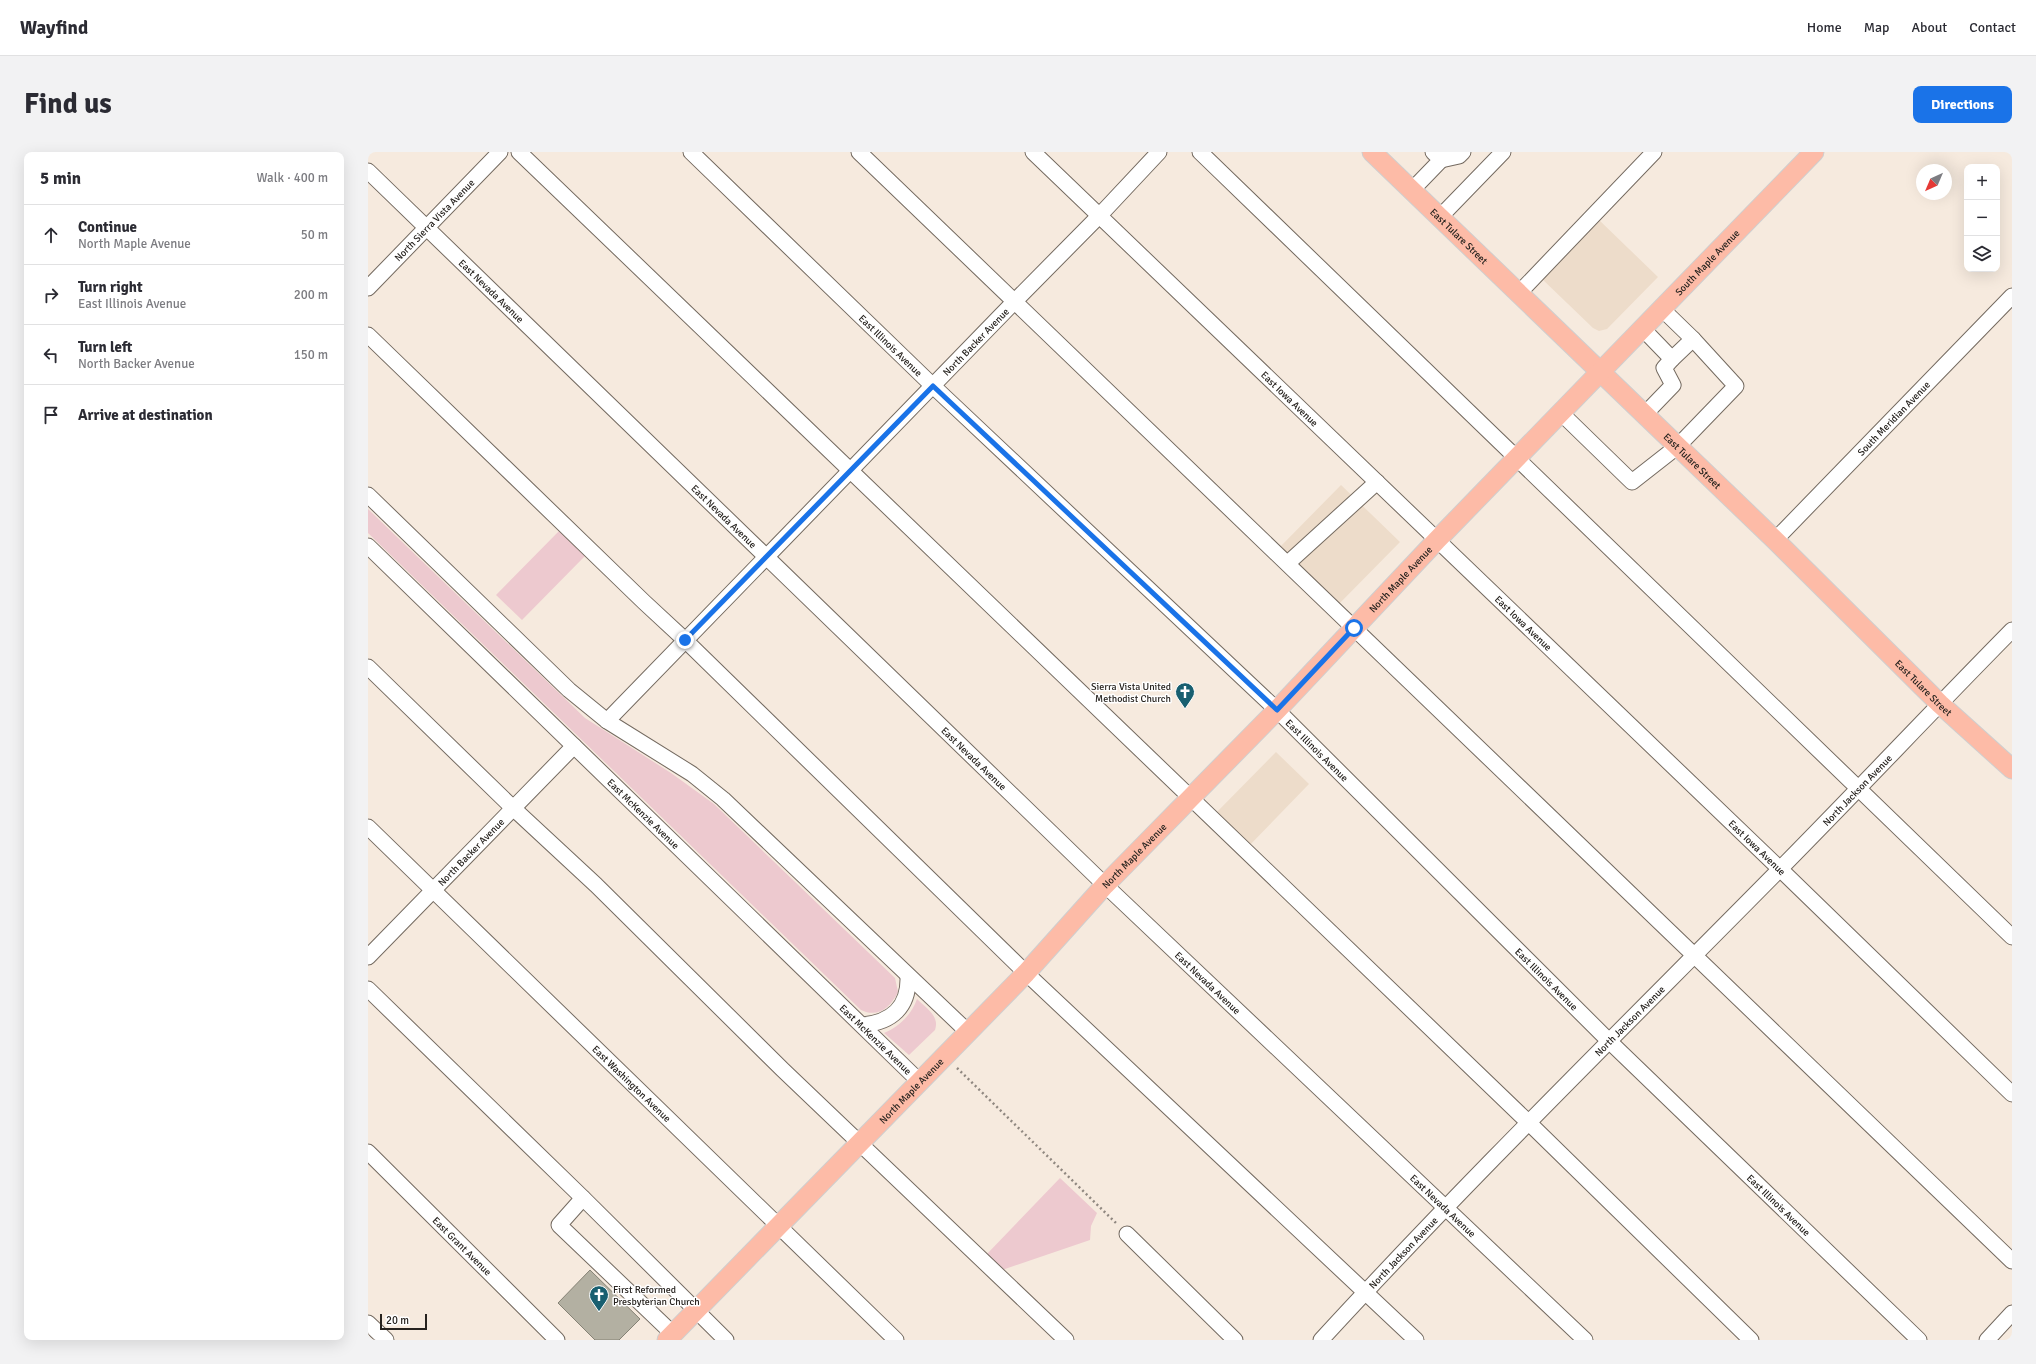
<!DOCTYPE html>
<meta charset="utf-8">
<style>
:root{--surface:#fff;--page:#f2f2f3;--text:#2b2b33;--muted:#7c7c81;--line:#e1e1e2;--accent:#1a73e8}
body{margin:0;font-family:Signika,sans-serif;background:var(--page);color:var(--text)}
.controls{position:absolute;right:12px;top:12px;display:grid;overflow:hidden;border-radius:8px;box-shadow:0 4px 16px #0002}
.controls button{width:36px;height:36px;display:grid;place-items:center;padding:0;border:0;border-bottom:1px solid var(--line);background:var(--surface);color:var(--text);font:20px sans-serif}
.compass{position:absolute;left:1548px;top:12px;width:36px;height:36px;border-radius:50%;background:var(--surface);box-shadow:0 4px 16px #0002;rotate:224deg}
.scale{position:absolute;left:12px;bottom:10px;width:47px;box-sizing:border-box;padding-left:4px;border:2px solid #26221e;border-top:0;font-size:11px;line-height:14px;white-space:nowrap;color:#26221e;-webkit-text-stroke:3px #fff;paint-order:stroke}
.stop{position:absolute;width:12px;height:12px;margin:-9px;border:3px solid #1a73e8;border-radius:50%;background:#fff}
.stop.end{background:#1a73e8;border-color:#fff;box-shadow:0 1px 4px #0008}
.list{margin:0;padding:0;list-style:none}
h2{display:flex;justify-content:space-between;align-items:center;height:52px;margin:0;padding:0 16px;font-size:17px}
h2 small{font-size:13px;font-weight:400;color:var(--muted)}
.list li{display:grid;grid-template-columns:26px 1fr auto;gap:12px;align-items:center;box-sizing:border-box;height:60px;padding:0 16px;border-top:1px solid var(--line)}
.list b{display:block;font-size:15px;white-space:nowrap}
.list p{margin:0;font-size:13px;white-space:nowrap;color:var(--muted)}
.list em{font-size:13px;font-style:normal;color:var(--muted)}
.icon{flex:none;width:22px;height:22px;fill:none;stroke:currentColor;stroke-width:2;stroke-linecap:round;stroke-linejoin:round}
.map{position:relative;flex:none;width:1644px;height:1188px;overflow:hidden;border-radius:8px}
header{display:flex;align-items:center;gap:24px;box-sizing:border-box;height:56px;padding:0 20px;background:var(--surface);border-bottom:1px solid var(--line)}
header strong{font-size:19px}
nav{display:flex;gap:22px;margin-inline-start:auto;font-size:14px}
.intro{display:flex;align-items:center;justify-content:space-between;box-sizing:border-box;height:96px;padding:0 24px}
h1{margin:0;font-size:28px}
.button{padding:10px 18px;border-radius:8px;background:var(--accent);color:#fff;font-size:14px;font-weight:700}
main{display:flex;gap:24px;padding:0 24px}
aside{flex:1;background:var(--surface);border-radius:8px;box-shadow:0 4px 16px #0002}
.map>svg:first-child{display:block}
.built{fill:#eddcca}
.green{fill:#edc9cf}
.building{fill:#b3b0a2;stroke:#858275}
.lines{fill:none;stroke-linecap:round;stroke-linejoin:round}
.minor-casing{stroke:#746a60;stroke-width:17}
.major-casing{stroke:#cfcece;stroke-width:21}
.path{stroke:#908880;stroke-width:2.5;stroke-dasharray:2 3;stroke-linecap:butt}
.minor{stroke:#fff;stroke-width:15}
.major{stroke:#fdbba7;stroke-width:19}
.route{stroke:#1a73e8;stroke-width:5}
.labels{text-anchor:middle;stroke-width:3;stroke-linejoin:round;paint-order:stroke}
.street-label{font-size:10px;fill:#26221e;stroke:#fff}
.poi-label{font-size:10px;fill:#26221e;stroke:#fff;text-anchor:end}
</style>
<header>
<strong>Wayfind</strong>
<nav><a>Home</a><a>Map</a><a>About</a><a>Contact</a></nav>
</header>
<div class="intro"><h1>Find us</h1><a class="button">Directions</a></div>
<main>
<aside>
<h2>5 min<small>Walk · 400 m</small></h2>
<ul class="list">
<li><svg class="icon" aria-label="ahead" viewBox="0 0 24 24"><path d="M12 20V5M6 11l6-6 6 6"/></svg><div><b>Continue</b><p>North Maple Avenue</p></div><em>50 m</em></li>
<li><svg class="icon" aria-label="right" viewBox="0 0 24 24"><path d="M7 20v-9h11M14 6l5 5-5 5"/></svg><div><b>Turn right</b><p>East Illinois Avenue</p></div><em>200 m</em></li>
<li><svg class="icon" aria-label="left" viewBox="0 0 24 24"><path d="M17 20v-9H6M10 6l-5 5 5 5"/></svg><div><b>Turn left</b><p>North Backer Avenue</p></div><em>150 m</em></li>
<li><svg class="icon" aria-label="arrive" viewBox="0 0 24 24"><path d="M6 21V4h12l-3 4 3 4H6"/></svg><div><b>Arrive at destination</b></div></li>
</ul>
</aside>
<div class="map">
<svg width="1644" height="1188" viewBox="0 0 1644 1188">
<rect width="100%" height="100%" fill="#f6eade"/>
<path class="built" d="M1230,67L1290,125L1239,177L1231,179L1225,176L1173,126Z
M973,333L1032,390L969,454L910,397Z
M908,600L941,632L879,696L845,664Z"/>
<path class="green" d="M0,357L217,566L303,621L346,652L527,826L530,840C522,856 510,866 493,858L0,381Z
M191,379L217,404L154,468L128,443Z
M549,847C558,856 572,864 567,878L541,903L516,881C531,875 544,862 549,847Z
M692,1026L729,1061L723,1074L722,1088L634,1118L618,1103Z"/>
<path class="building" d="M222,1118L272,1167L251,1188H227L190,1151Z"/>
<g class="lines">
<g class="minor-casing">
<g id="minor">
<path d="M151,0L1161,971L1383,1188"/>
<path id="s1" d="M323,0L565,234L909,558L1241,889L1551,1188"/>
<path d="M491,0L1644,1109"/>
<path id="s2" d="M665,0L1412,717L1644,942"/>
<path d="M832,0L1644,785"/>
<path d="M1073,8L1091,4L1095,0"/>
<path id="s3" d="M0,19L737,733L1217,1188"/>
<path d="M1044,38L1073,8L1065,0"/>
<path d="M1072,65L1135,0"/>
<path id="s4" d="M0,136L132,0"/>
<path d="M1151,141L1286,0"/>
<path d="M1294,157L1325,187L1304,207"/>
<path d="M1275,177L1304,207L1296,216L1305,233L1277,262"/>
<path d="M0,183L276,450L317,488L658,821L1048,1188"/>
<path d="M1193,261L1264,330L1310,294L1368,234L1325,187"/>
<path d="M0,343L201,538L239,569L324,622L355,647L600,880"/>
<path id="s5" d="M1407,388L1644,144"/>
<path id="s6" d="M0,394L552,930"/>
<path d="M920,411L1009,330"/>
<path d="M0,515L145,656L228,733L415,918L698,1188"/>
<path id="s7" d="M239,569L647,149L732,63L791,0"/>
<path id="s8" d="M0,675L528,1188"/>
<path id="s9" d="M0,805L206,594"/>
<path d="M0,837L215,1046L358,1188"/>
<path d="M495,873C524,870 541,855 540,825"/>
<path id="s10" d="M0,1000L189,1188"/>
<path d="M215,1046L191,1073L305,1182"/>
<path d="M759,1082L867,1188"/>
<path d="M0,1171L18,1188"/>
<path id="s11" d="M953,1188C1101,1027 1258,873 1412,717C1490,638 1566,557 1644,478"/>
<path d="M1619,1188L1644,1161"/>
</g>
</g>
<g class="major-casing">
<g id="major">
<path id="s12" d="M1004,0L1407,388L1572,552L1644,617"/>
<path id="s13" d="M299,1188L658,821L737,733L909,558L1069,388L1446,0"/>
</g>
</g>
<path class="path" d="M589,916L749,1072"/>
<use href="#minor" class="minor"/>
<use href="#major" class="major"/>
</g>
<g class="lines">
<path class="route" d="M317,488L565,234L909,558L986,476"/>
</g>
<defs>
<g id="church-pin" transform="scale(1)"><path d="M0 17L-7.5 6A9.5 9.5 0 1 1 7.5 6Z" fill="#185f70" stroke="#fff"/><path d="M-1.2-6h2.4v3.5h3.3v2.4h-3.3V6h-2.4V-.1h-3.3v-2.4h3.3Z" fill="#fff"/></g>
</defs>
<g fill-rule="evenodd">
<use href="#church-pin" x="817" y="540"/>
<use href="#church-pin" x="231" y="1143"/>
</g>
<g class="labels">
<g class="street-label">
<text dy="4" stroke="none"><textPath href="#s4" startOffset="95">North Sierra Vista Avenue</textPath></text>
<text dy="4" stroke="none"><textPath href="#s12" startOffset="121">East Tulare Street</textPath></text>
<text dy="4" stroke="none"><textPath href="#s13" startOffset="1498">South Maple Avenue</textPath></text>
<text dy="4" stroke="none"><textPath href="#s3" startOffset="172">East Nevada Avenue</textPath></text>
<text dy="4" stroke="none"><textPath href="#s7" startOffset="529">North Backer Avenue</textPath></text>
<text dy="4" stroke="none"><textPath href="#s1" startOffset="278">East Illinois Avenue</textPath></text>
<text dy="4" stroke="none"><textPath href="#s2" startOffset="356">East Iowa Avenue</textPath></text>
<text dy="4" stroke="none"><textPath href="#s5" startOffset="170">South Meridian Avenue</textPath></text>
<text dy="4" stroke="none"><textPath href="#s12" startOffset="445">East Tulare Street</textPath></text>
<text dy="4" stroke="none"><textPath href="#s3" startOffset="496">East Nevada Avenue</textPath></text>
<text dy="4" stroke="none"><textPath href="#s13" startOffset="1057">North Maple Avenue</textPath></text>
<text dy="4" stroke="none"><textPath href="#s2" startOffset="680">East Iowa Avenue</textPath></text>
<text dy="4" stroke="none"><textPath href="#s12" startOffset="769">East Tulare Street</textPath></text>
<text dy="4" stroke="none"><textPath href="#s1" startOffset="866">East Illinois Avenue</textPath></text>
<text dy="4" stroke="none"><textPath href="#s3" startOffset="844">East Nevada Avenue</textPath></text>
<text dy="4" stroke="none"><textPath href="#s11" startOffset="768">North Jackson Avenue</textPath></text>
<text dy="4" stroke="none"><textPath href="#s6" startOffset="384">East McKenzie Avenue</textPath></text>
<text dy="4" stroke="none"><textPath href="#s2" startOffset="1004">East Iowa Avenue</textPath></text>
<text dy="4" stroke="none"><textPath href="#s9" startOffset="147">North Backer Avenue</textPath></text>
<text dy="4" stroke="none"><textPath href="#s13" startOffset="673">North Maple Avenue</textPath></text>
<text dy="4" stroke="none"><textPath href="#s1" startOffset="1190">East Illinois Avenue</textPath></text>
<text dy="4" stroke="none"><textPath href="#s3" startOffset="1168">East Nevada Avenue</textPath></text>
<text dy="4" stroke="none"><textPath href="#s11" startOffset="444">North Jackson Avenue</textPath></text>
<text dy="4" stroke="none"><textPath href="#s6" startOffset="708">East McKenzie Avenue</textPath></text>
<text dy="4" stroke="none"><textPath href="#s8" startOffset="368">East Washington Avenue</textPath></text>
<text dy="4" stroke="none"><textPath href="#s13" startOffset="349">North Maple Avenue</textPath></text>
<text dy="4" stroke="none"><textPath href="#s3" startOffset="1492">East Nevada Avenue</textPath></text>
<text dy="4" stroke="none"><textPath href="#s1" startOffset="1514">East Illinois Avenue</textPath></text>
<text dy="4" stroke="none"><textPath href="#s10" startOffset="133">East Grant Avenue</textPath></text>
<text dy="4" stroke="none"><textPath href="#s11" startOffset="120">North Jackson Avenue</textPath></text>
</g>
<g class="poi-label">
<text x="803" y="538">Sierra Vista United<tspan x="803" dy="12">Methodist Church</tspan></text>
<text x="245" y="1141" text-anchor="start">First Reformed<tspan x="245" dy="12">Presbyterian Church</tspan></text>
</g>
</g>
</svg>
<div class="controls">
<button>+</button>
<button>−</button>
<button><svg class="icon" aria-label="layers" viewBox="0 0 24 24"><path d="M12 4l9 5-9 5-9-5zM3 14l9 5 9-5"/></svg></button>
</div>
<svg class="compass" viewBox="-18 -18 36 36"><path d="M0-13l5 13h-10z" fill="#e53935"/><path d="M0 13l5-13h-10z" fill="#7c7c81"/></svg>
<div class="scale">20 m</div>
<div class="stop" style="left:986px;top:476px"></div>
<div class="stop end" style="left:317px;top:488px"></div>
</div>
</main>
